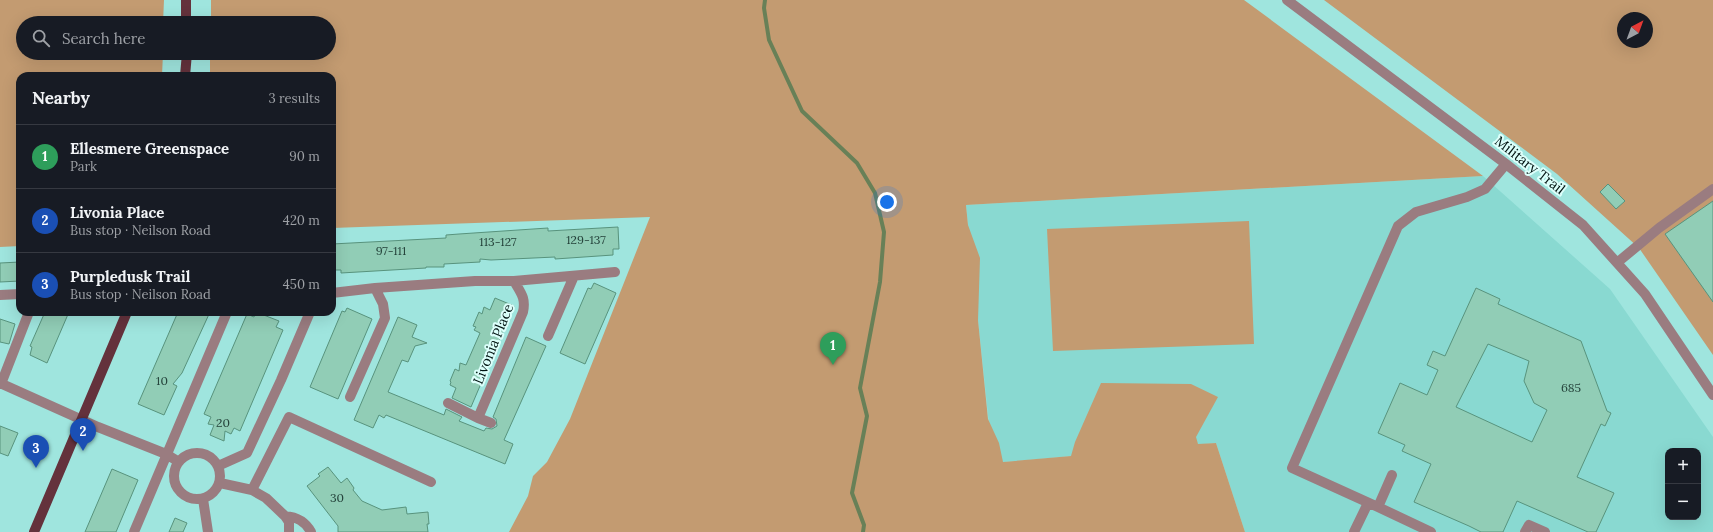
<!DOCTYPE html>
<meta charset="utf-8">
<style>
:root{--surface:#171b24;--page:#242831;--text:#f1f3f6;--muted:#9ea1a6;--line:#363941;--accent:#8c9099}
body{margin:0;font-family:Lora,serif;background:var(--page);color:var(--text)}
.controls{position:absolute;right:12px;bottom:12px;display:grid;overflow:hidden;border-radius:8px;box-shadow:0 4px 16px #0002}
.controls button{width:36px;height:36px;display:grid;place-items:center;padding:0;border:0;border-bottom:1px solid var(--line);background:var(--surface);color:var(--text);font:20px sans-serif}
.compass{position:absolute;left:1617px;top:12px;width:36px;height:36px;border-radius:50%;background:var(--surface);box-shadow:0 4px 16px #0002;rotate:41deg}
.you{position:absolute;left:887px;top:202px;width:14px;height:14px;margin:-10px;border:3px solid #fff;border-radius:50%;background:#1a73e8;box-shadow:0 0 0 6px #1a73e833}
.badge{display:grid;place-items:center;width:26px;height:26px;border-radius:50%;background:var(--accent);color:#fff;font-size:13px;font-weight:700}
.pin{position:absolute;translate:-50% -33px;filter:drop-shadow(0 1px 2px #0008)}
.pin::after{content:'';position:absolute;top:21px;width:14px;height:12px;background:inherit;clip-path:polygon(0 0,100% 0,50% 100%)}
.list{margin:0;padding:0;list-style:none}
h2{display:flex;justify-content:space-between;align-items:center;height:52px;margin:0;padding:0 16px;font-size:17px}
h2 small{font-size:13px;font-weight:400;color:var(--muted)}
.list li{display:grid;grid-template-columns:26px 1fr auto;gap:12px;align-items:center;box-sizing:border-box;height:64px;padding:0 16px;border-top:1px solid var(--line)}
.list b{display:block;font-size:15px;white-space:nowrap}
.list p{margin:0;font-size:13px;white-space:nowrap;color:var(--muted)}
.list em{font-size:13px;font-style:normal;color:var(--muted)}
.icon{flex:none;width:22px;height:22px;fill:none;stroke:currentColor;stroke-width:2;stroke-linecap:round;stroke-linejoin:round}
.map{position:relative;flex:none;width:1713px;height:532px;overflow:hidden}
.search{position:absolute;background:var(--surface);box-shadow:0 4px 16px #0002;left:16px;top:16px;width:320px;height:44px;display:flex;align-items:center;gap:10px;box-sizing:border-box;padding:0 14px;border-radius:22px;color:var(--muted);font-size:15px}
.panel{position:absolute;background:var(--surface);box-shadow:0 4px 16px #0002;left:16px;top:72px;width:320px;height:244px;border-radius:12px}
.map>svg:first-child{display:block}
.built{fill:#89d9d1;fill-rule:evenodd}
.green{fill:#c39b71;fill-rule:evenodd}
.lines{fill:none;stroke-linecap:round;stroke-linejoin:round}
.stream{stroke:#688057;stroke-width:4}
.building{fill:#91cdb6;stroke:#58937d;fill-rule:evenodd}
.minor{stroke:#9a7c80;stroke-width:10}
.major{stroke:#64323c;stroke-width:10}
.labels{text-anchor:middle;stroke-width:4;stroke-linejoin:round;paint-order:stroke}
.number-label{font-size:12px;fill:#24423a}
.street-label{font-size:14px;fill:#001311;stroke:#ddfffb}
</style>
<div class="map">
<svg width="1713" height="532" viewBox="0 0 1713 532">
<rect width="100%" height="100%" fill="#9fe5de"/>
<path class="built" d="M1483,176L1610,289L1713,437V532H1245L1216,443L993,463L966,205ZM1668,451H1698V517H1668Z"/>
<path class="green" d="M0,0H164L163,23H23V53H163L162,76H20V246L0,247Z
M211,0H1244L1483,176L966,205L968,225L980,258L978,320L988,419L999,443L1003,462L1071,456L1075,442L1101,383L1191,384L1218,397L1196,437L1198,444L1216,443L1245,532H509L528,496L533,476L547,462L570,419L650,217L332,228V76H210V53H329V23H211Z
M1324,0H1713V355L1639,248L1557,174ZM1623,18H1647V42H1623Z
M1249,221L1254,344L1053,351L1047,229Z"/>
<g class="lines">
<path class="stream" d="M765,0L764,8L769,40L802,111L857,163L875,193L884,232L880,282L860,388L867,416L852,493L864,525L863,532"/>
</g>
<path class="building" d="M1608,184L1625,201L1616,209L1600,192Z
M1713,201V302L1665,234Z
M618,227L619,249H613V255L555,259V257L491,260L480,259V262L444,264V267H426V268L341,273V270H332V244L446,238V235L459,234L548,228V231Z
M20,262V281L0,282V263Z
M594,283L616,293L585,364L560,353L588,288L591,289Z
M1476,288L1500,299L1498,304L1581,341L1607,411L1611,413L1605,426L1601,424L1577,477L1614,493L1596,532H1588L1517,501L1503,532H1481L1469,526L1414,502L1431,464L1402,451L1405,445L1378,433L1400,383L1427,395L1438,370L1427,365L1433,351L1445,356ZM1488,344L1529,361L1524,381L1534,403L1547,410L1532,442L1456,407Z
M495,298L514,306L471,407L452,398L456,388L450,385L451,382L450,381L455,369L459,371L460,363L466,365L480,333L474,330L476,327L473,326L479,312L482,314L484,307L490,310Z
M347,308L372,319L338,399L310,387L342,311L345,312Z
M45,312H69L47,363L30,355L32,347L30,346Z
M178,312H210L182,373L173,384L177,386L164,415L138,404Z
M256,312L279,321L276,327L283,330L240,431L234,428L231,434L225,431L224,441L210,435L214,425L208,424L211,417L204,414L247,314L254,317Z
M398,317L417,325L412,337L427,343L415,346L408,362L402,360L388,392L444,415L446,409L462,417L459,421L484,431L486,428L492,429L497,426L496,419L493,417L526,337L546,346L504,440L513,444L505,464L386,415L384,418L379,415L373,428L354,420Z
M0,319L15,324L9,344L0,342Z
M0,426L18,433L8,456L0,453Z
M328,467L341,483L347,478L354,488L353,490L362,501L382,510L406,507L407,514L428,512L429,524H427L428,532H338V526L307,486L320,476L318,474Z
M112,469L138,480L116,532H85Z
M175,518L187,523L183,532H169Z"/>
<g class="lines">
<path class="minor" d="M1287,0L1506,164L1583,225L1645,294L1713,395
M1618,262L1659,228L1713,189
M332,293L375,288L475,281H514L615,272
M0,295L20,294
M548,336L574,276
M0,383L98,427L166,454L179,462
M1,384L29,312
M350,397L385,318L383,304L375,288
M448,403L478,418L491,423
M478,418L523,312C526,298 521,293 514,281
M174 476a23 23 0 1 1 46 0a23 23 0 1 1-46 0Z
M218,466L247,453L281,380L310,312
M1392,475L1378,507L1292,468L1398,226L1416,212L1467,197L1485,189L1506,164
M220,483L252,490L266,498L285,516L289,522V532
M252,490L289,417L431,482
M203,499L208,532
M1378,507L1431,532
M285,516C297,517 305,521 311,532
M134,532L227,312
M1354,532L1368,503
M1525,532L1529,525L1545,532"/>
<path class="major" d="M186,0V23
M185,76L187,53
M34,532L127,312"/>
</g>
<g class="labels">
<g class="number-label">
<text x="586" y="244">129-137</text>
<text x="498" y="246">113-127</text>
<text x="391" y="255">97-111</text>
<text x="162" y="385">10</text>
<text x="1571" y="392">685</text>
<text x="223" y="427">20</text>
<text x="337" y="502">30</text>
</g>
<g class="street-label">
<text transform="translate(1530 165) rotate(38)" y="5">Military Trail</text>
<text transform="translate(493 344) rotate(-68)" y="5">Livonia Place</text>
</g>
</g>
</svg>
<div class="controls">
<button>+</button>
<button>−</button>
</div>
<svg class="compass" viewBox="-18 -18 36 36"><path d="M0-13l5 13h-10z" fill="#e53935"/><path d="M0 13l5-13h-10z" fill="#9ea1a6"/></svg>
<div class="you"></div>
<div class="pin badge" style="left:833px;top:365px;background:#2e9e5b">1</div>
<div class="pin badge" style="left:83px;top:451px;background:#1a4fb4">2</div>
<div class="pin badge" style="left:36px;top:468px;background:#1a4fb4">3</div>
<div class="search"><svg class="icon" aria-label="search" viewBox="0 0 24 24"><circle cx="10" cy="10" r="6"/><path d="M15 15l6 6"/></svg>Search here</div>
<section class="panel">
<h2>Nearby<small>3 results</small></h2>
<ul class="list">
<li><span class="badge" style="background:#2e9e5b">1</span><div><b>Ellesmere Greenspace</b><p>Park</p></div><em>90 m</em></li>
<li><span class="badge" style="background:#1a4fb4">2</span><div><b>Livonia Place</b><p>Bus stop · Neilson Road</p></div><em>420 m</em></li>
<li><span class="badge" style="background:#1a4fb4">3</span><div><b>Purpledusk Trail</b><p>Bus stop · Neilson Road</p></div><em>450 m</em></li>
</ul>
</section>
</div>
